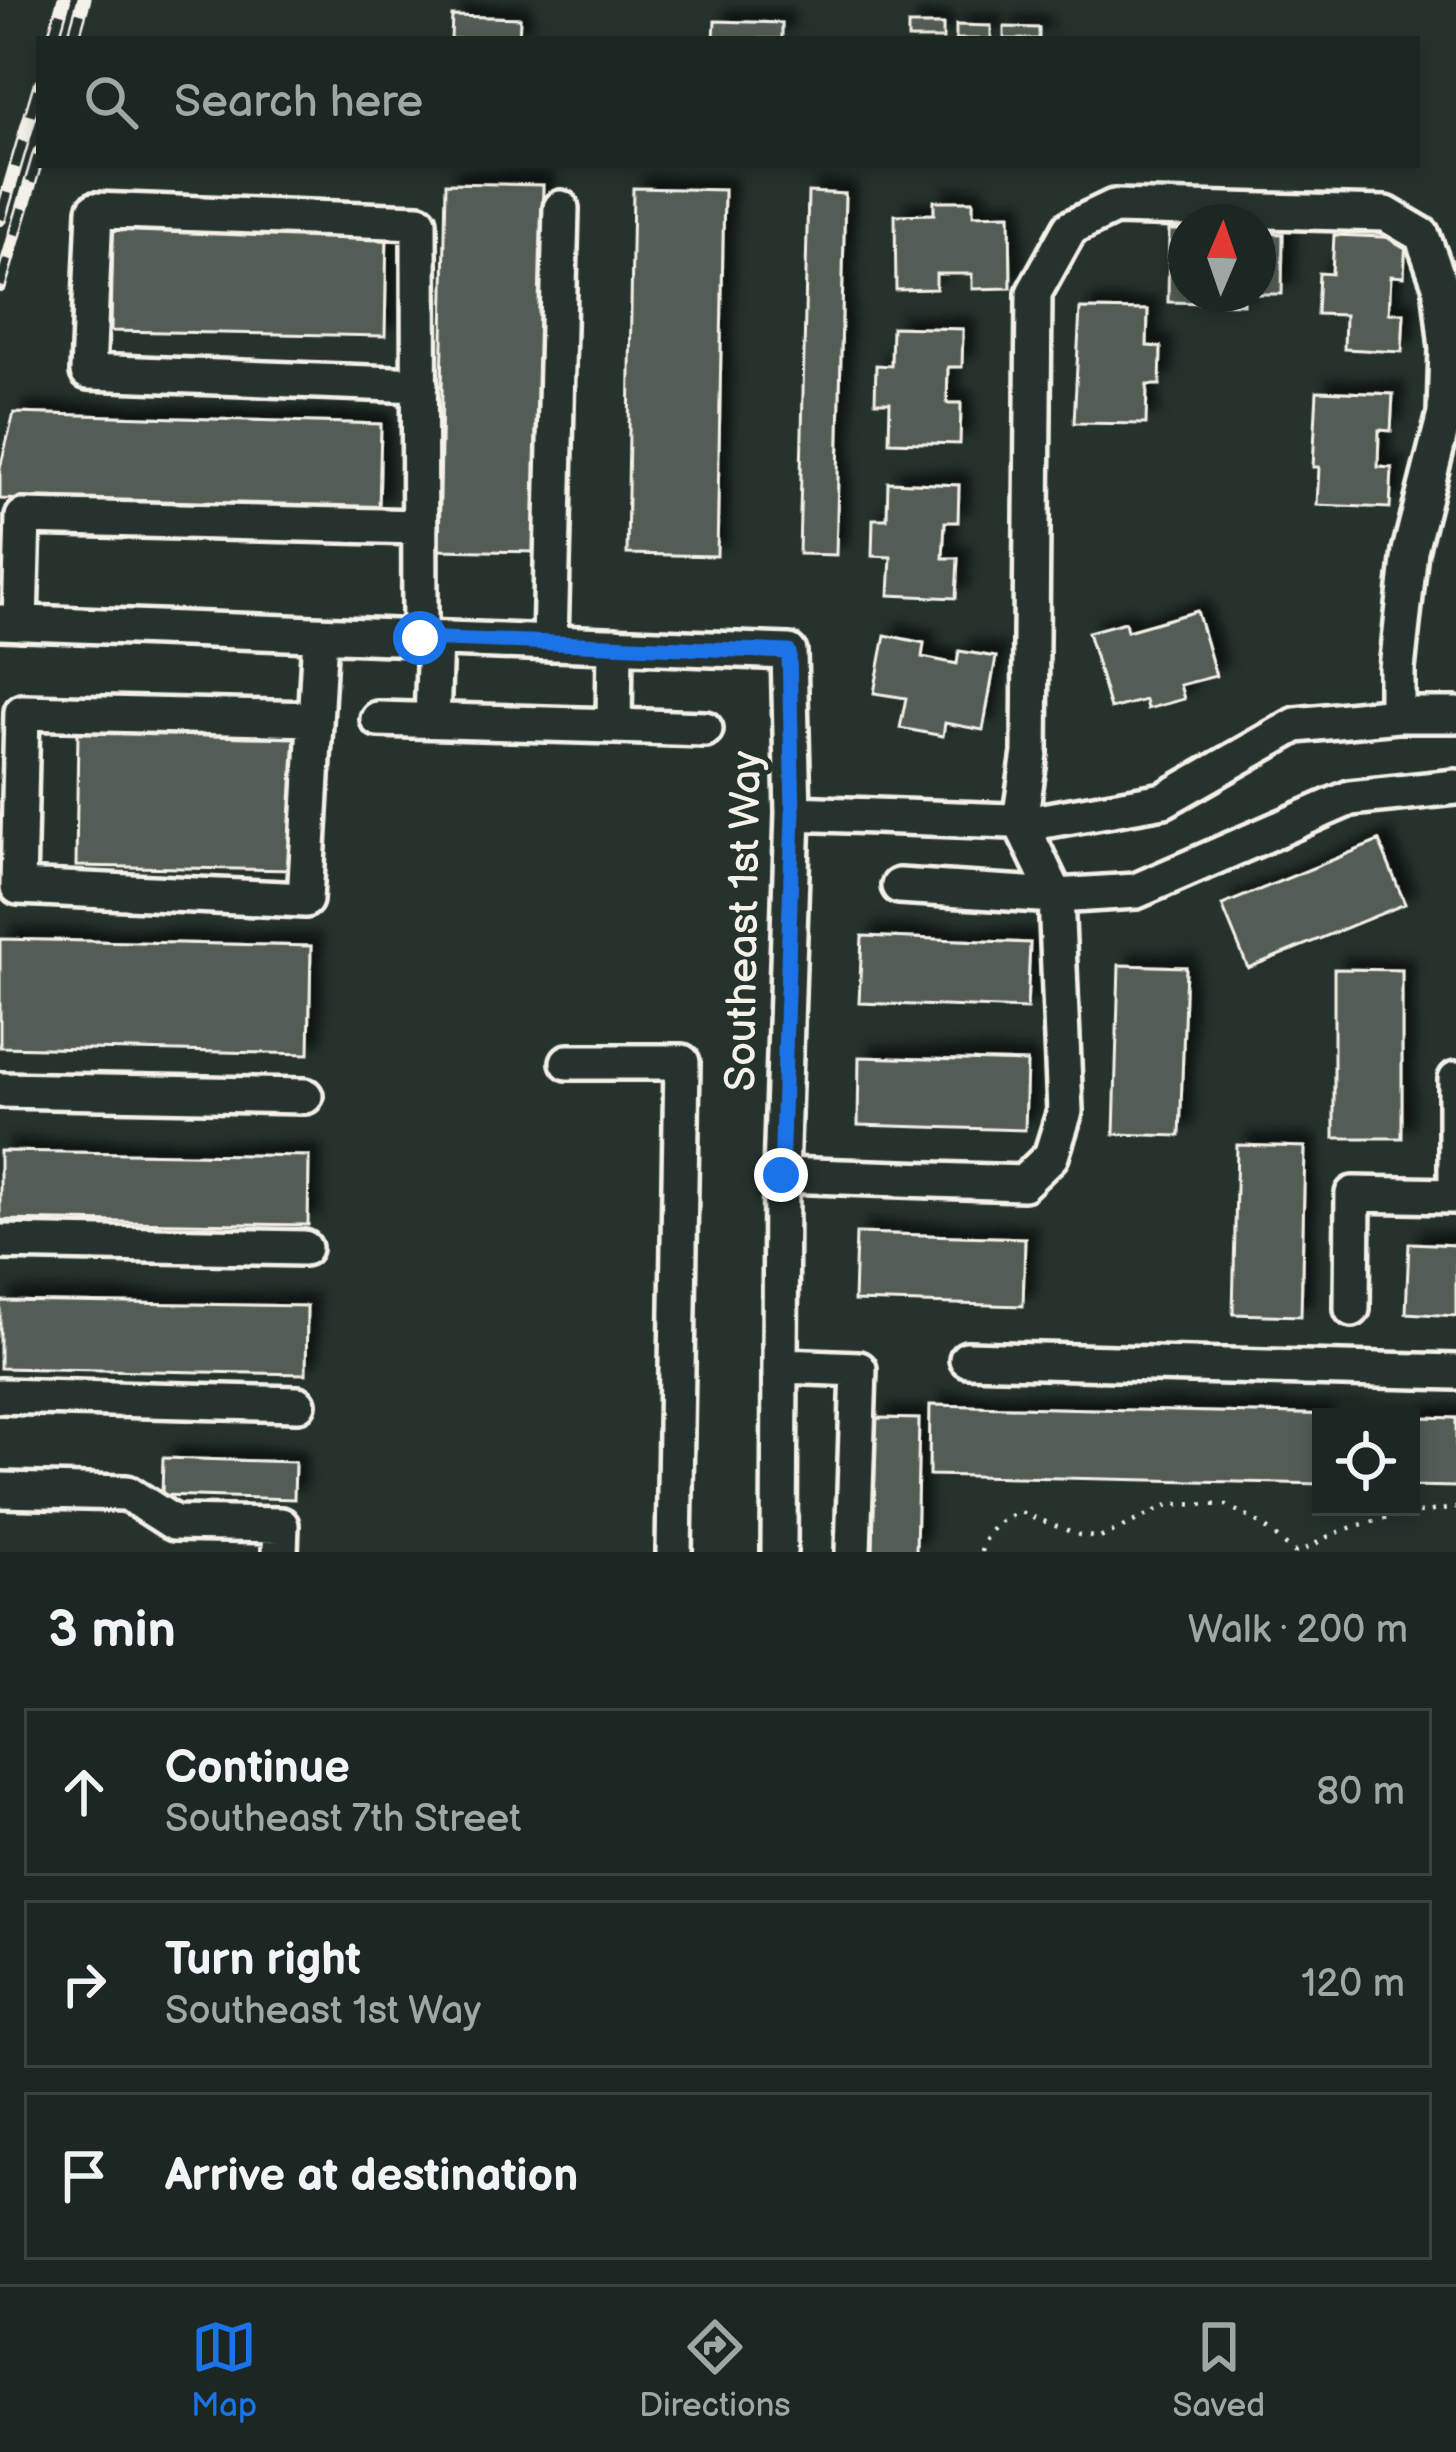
<!DOCTYPE html>
<meta charset="utf-8">
<style>
:root{--surface:#1c2622;--page:#29322f;--text:#f1f3f6;--muted:#a0a5a5;--line:#3a4340;--accent:#1a73e8}
body{margin:0;font-family:"Balsamiq Sans",sans-serif;background:var(--page);color:var(--text)}
.controls{position:absolute;right:36px;bottom:36px;display:grid;overflow:hidden;border-radius:0px;box-shadow:0 6px 18px #0003}
.controls button{width:108px;height:108px;display:grid;place-items:center;padding:0;border:0;border-bottom:3px solid var(--line);background:var(--surface);color:var(--text);font:60px sans-serif}
.compass{position:absolute;left:1168px;top:204px;width:108px;height:108px;border-radius:50%;background:var(--surface);box-shadow:0 6px 18px #0003;rotate:2deg}
.stop{position:absolute;width:36px;height:36px;margin:-27px;border:9px solid #1a73e8;border-radius:50%;background:#fff}
.stop.end{background:#1a73e8;border-color:#fff;box-shadow:0 3px 12px #0008}
.list{margin:0;padding:0;list-style:none}
h2{display:flex;justify-content:space-between;align-items:center;height:156px;margin:0;padding:0 48px;font-size:51px}
h2 small{font-size:39px;font-weight:400;color:var(--muted)}
.list li{display:grid;grid-template-columns:78px 1fr auto;gap:36px;align-items:center;box-sizing:border-box;height:168px;margin:0 24px 24px;padding:0 24px;border:3px solid var(--line);border-radius:0px}
.list b{display:block;font-size:45px;white-space:nowrap}
.list p{margin:0;font-size:39px;white-space:nowrap;color:var(--muted)}
.list em{font-size:39px;font-style:normal;color:var(--muted)}
.icon{flex:none;width:66px;height:66px;fill:none;stroke:currentColor;stroke-width:2;stroke-linecap:round;stroke-linejoin:round}
.map{position:relative;flex:none;width:1456px;height:1552px;overflow:hidden}
.search{position:absolute;background:var(--surface);box-shadow:0 6px 18px #0003;left:36px;right:36px;top:36px;height:132px;display:flex;align-items:center;gap:30px;box-sizing:border-box;padding:0 42px;border-radius:0px;color:var(--muted);font-size:45px}
.sheet{height:732px;background:var(--surface)}
nav{display:flex;justify-content:space-around;align-items:center;box-sizing:border-box;height:168px;border-top:3px solid var(--line);background:var(--surface);font-size:33px;color:var(--muted)}
nav a{display:grid;justify-items:center;gap:6px}
nav .on{color:var(--accent)}
.map>svg:first-child{display:block}
.building{fill:#525c55;stroke:#f4f1e8;stroke-width:3;filter:url(#shadow)}
.lines{fill:none;stroke-linecap:round;stroke-linejoin:round}
.minor-casing{stroke:#f4f1e8;stroke-width:42}
.path{stroke:#f4f1e8;stroke-width:4.5;stroke-dasharray:3 9;stroke-linecap:butt}
.minor{stroke:#26332d;stroke-width:33}
.rail-casing{stroke:#f4f1e8;stroke-width:14}
.rail{stroke:#26332d;stroke-width:9;stroke-dasharray:27;stroke-linecap:butt}
.route{stroke:#1a73e8;stroke-width:15}
.labels{text-anchor:middle;stroke-width:9;stroke-linejoin:round;paint-order:stroke}
.street-label{font-size:42px;fill:#f4f1e8;stroke:#26332d}
</style>
<div class="map">
<svg width="1456" height="1552" viewBox="0 0 1456 1552">
<defs>
<filter id="shadow"><feDropShadow dx="11" dy="-11" stdDeviation="6" flood-color="#0009"/></filter>
</defs>
<rect width="100%" height="100%" fill="#26332d"/>
<filter id="ink" filterUnits="userSpaceOnUse"><feTurbulence type="fractalNoise" baseFrequency=".00833" numOctaves="2"/><feDisplacementMap in="SourceGraphic" scale="24" xChannelSelector="R" yChannelSelector="G"/><feConvolveMatrix kernelMatrix="1 2 1 2 8 2 1 2 1" color-interpolation-filters="sRGB"/></filter>
<g filter="url(#ink)">
<path class="building" d="M452,16L520,18L519,39H451Z
M715,21L782,23V39H714Z
M908,25H943V39H908Z
M956,25L991,26V39H956Z
M1004,27L1039,28V39H1004Z
M446,183L543,185L536,552L439,550Z
M633,188L724,190L717,556L627,554Z
M808,192L845,194L836,555L799,554Z
M934,201H973V215L1010,214L1011,288L972,289V274H936V289L896,290L895,215L934,214Z
M113,224L387,229L385,336L111,331Z
M1169,230H1186V294H1243V304L1168,302Z
M1258,233L1283,234L1282,294H1258Z
M1334,235L1406,238L1404,277L1391,276L1389,313H1404L1402,352L1344,349L1345,315L1317,314L1319,273L1332,274Z
M1080,309L1148,310L1147,346L1161,347L1160,385H1147L1146,424L1074,423Z
M892,327L963,329L962,367H948L947,403H961L960,444L889,442L890,402H875L876,365L891,366Z
M1317,391L1393,394L1391,431L1379,430L1378,467L1392,468L1390,508L1317,505L1319,467H1313Z
M14,413L381,424L379,510L0,499V468Z
M888,482L959,485L958,522H945L943,558H958L956,598L889,595L891,557L872,556L873,519H887Z
M1197,611L1216,676L1180,685L1184,699L1147,709L1145,700L1110,709L1088,632L1125,622L1127,631Z
M885,635L924,643L922,657L957,664L959,651L996,657L983,730L945,723L943,736L900,728L906,698L874,693Z
M78,732L298,736L296,870L76,866Z
M1379,841L1405,904L1248,968L1222,905Z
M862,936L1030,943L1027,1009L859,1003Z
M0,939L311,946L309,1054L0,1047Z
M1119,965L1186,967L1180,1136L1114,1134Z
M1334,969L1402,970V1138H1334Z
M859,1057L1027,1062L1025,1130L858,1125Z
M1237,1145L1305,1147L1301,1316L1233,1314Z
M0,1151L309,1156L308,1225L0,1220Z
M856,1233L1025,1238L1023,1306L854,1301Z
M1409,1243L1456,1245V1316L1406,1313Z
M0,1301L307,1306L306,1374L0,1368Z
M930,1405L1456,1418V1487L1411,1486V1417H1321V1484L929,1475Z
M876,1418L919,1419L916,1552H873Z
M163,1458L295,1462L294,1499L162,1495Z"/>
<g class="lines">
<g class="minor-casing">
<path id="minor" d="M420,385L88,372L95,210L419,222L420,638
M0,622L789,652L793,813L781,1175L779,1552
M20,623L23,517L420,527
M550,643L561,208
M315,719L22,712L18,887L305,900L320,635
M378,719L614,726L615,645
M432,720L435,639
M614,726L705,729
M793,813L1037,822L1164,800L1296,725L1397,715H1456
M899,886L1056,896L1136,891L1350,798L1456,787
M568,1062H682L674,1552
M1456,1079V1196
M0,1090L305,1096
M781,1175L1023,1183L1051,1156L1065,1111L1056,896L1020,821L1030,753L1034,293L1070,228L1114,207L1386,214L1422,235L1440,285L1447,348L1445,414L1410,551L1397,669V715
M0,1242L304,1248
M1352,1309L1353,1194L1453,1196
M967,1359L1456,1372
M783,1366L859,1369L853,1552
M0,1396L298,1404
M0,1490L127,1493L174,1523L281,1525L280,1552"/>
</g>
<path class="path" d="M981,1552C985,1530 1000,1520 1020,1512L1079,1535L1100,1538L1170,1504L1227,1505L1262,1525L1294,1552C1310,1550 1316,1542 1329,1536C1367,1519 1416,1513 1456,1508"/>
<use href="#minor" class="minor"/>
<g class="rail-casing">
<path id="rail" d="M53,39L64,0
M73,39L84,0
M0,219L39,86
M0,286L39,153"/>
</g>
<use href="#rail" class="rail"/>
</g>
</g>
<g class="lines" filter="url(#ink)">
<path class="route" d="M420,638L789,652L793,813L781,1175"/>
</g>
<g class="labels">
<g class="street-label">
<text transform="translate(742 921) rotate(-89)" y="15">Southeast 1st Way</text>
</g>
</g>
</svg>
<div class="controls">
<button><svg class="icon" aria-label="locate" viewBox="0 0 24 24"><circle cx="12" cy="12" r="6"/><path d="M12 2v4M12 18v4M2 12h4M18 12h4"/></svg></button>
</div>
<svg class="compass" viewBox="-18 -18 36 36"><path d="M0-13l5 13h-10z" fill="#e53935"/><path d="M0 13l5-13h-10z" fill="#a0a5a5"/></svg>
<div class="stop" style="left:420px;top:638px"></div>
<div class="stop end" style="left:781px;top:1175px"></div>
<div class="search"><svg class="icon" aria-label="search" viewBox="0 0 24 24"><circle cx="10" cy="10" r="6"/><path d="M15 15l6 6"/></svg>Search here</div>
</div>
<section class="sheet">
<h2>3 min<small>Walk · 200 m</small></h2>
<ul class="list">
<li><svg class="icon" aria-label="ahead" viewBox="0 0 24 24"><path d="M12 20V5M6 11l6-6 6 6"/></svg><div><b>Continue</b><p>Southeast 7th Street</p></div><em>80 m</em></li>
<li><svg class="icon" aria-label="right" viewBox="0 0 24 24"><path d="M7 20v-9h11M14 6l5 5-5 5"/></svg><div><b>Turn right</b><p>Southeast 1st Way</p></div><em>120 m</em></li>
<li><svg class="icon" aria-label="arrive" viewBox="0 0 24 24"><path d="M6 21V4h12l-3 4 3 4H6"/></svg><div><b>Arrive at destination</b></div></li>
</ul>
</section>
<nav>
<a class="on"><svg class="icon" aria-label="map" viewBox="0 0 24 24"><path d="M3 6l6-2 6 2 6-2v14l-6 2-6-2-6 2zM9 4v14M15 6v14"/></svg>Map</a>
<a><svg class="icon" aria-label="directions" viewBox="0 0 24 24"><path d="M12 3l9 9-9 9-9-9zM9 14v-3h6M13 9l2 2-2 2"/></svg>Directions</a>
<a><svg class="icon" aria-label="saved" viewBox="0 0 24 24"><path d="M7 4h10v16l-5-4-5 4z"/></svg>Saved</a>
</nav>
